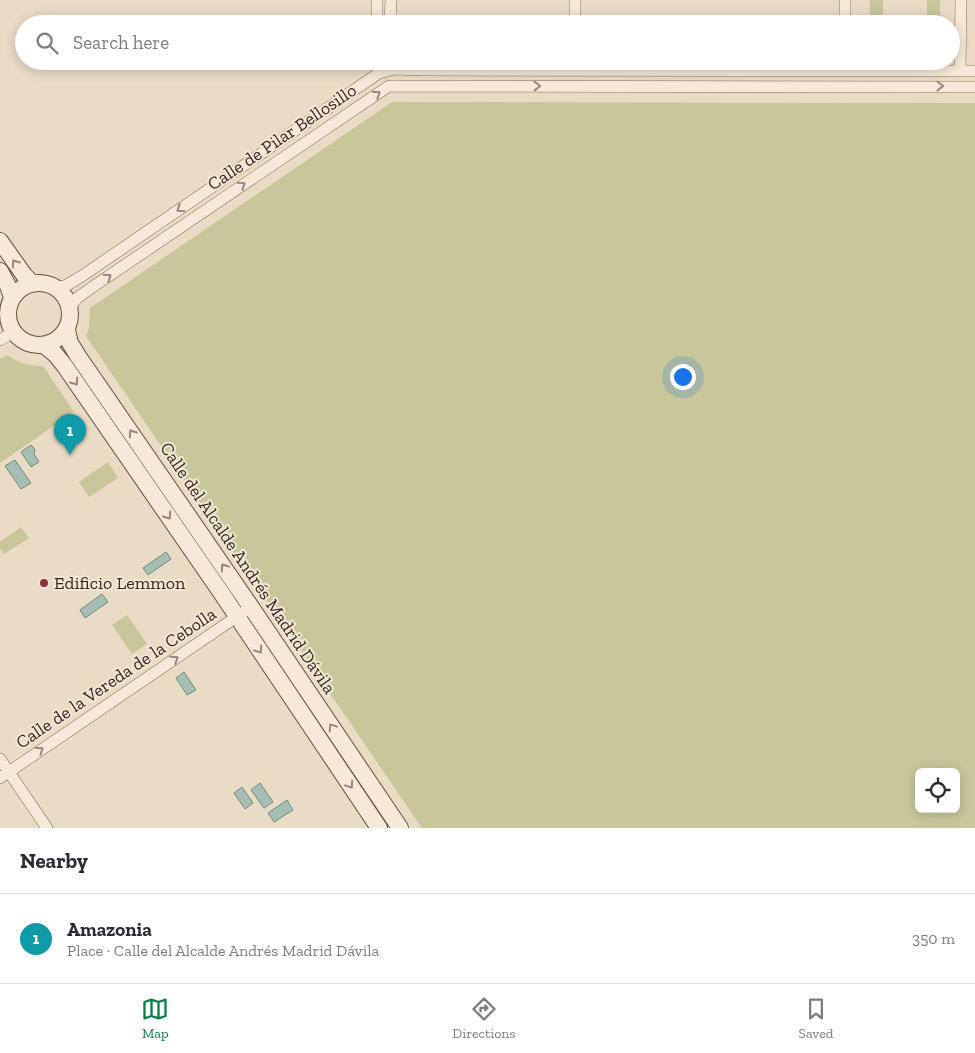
<!DOCTYPE html>
<meta charset="utf-8">
<style>
:root{--surface:#fff;--page:#f7f7f7;--text:#2b2b33;--muted:#7c7c81;--line:#e1e1e2;--accent:#0b8043}
body{margin:0;font-family:"Zilla Slab",serif;background:var(--page);color:var(--text)}
.controls{position:absolute;right:15px;bottom:15px;display:grid;overflow:hidden;border-radius:8px;box-shadow:0 2px 12px #0003}
.controls button{width:45px;height:45px;display:grid;place-items:center;padding:0;border:0;border-bottom:1px solid var(--line);background:var(--surface);color:var(--text);font:25px sans-serif}
.you{position:absolute;left:682px;top:376px;width:18px;height:18px;margin:-12px;border:4px solid #fff;border-radius:50%;background:#1a73e8;box-shadow:0 0 0 8px #1a73e833}
.badge{display:grid;place-items:center;width:32px;height:32px;border-radius:50%;background:var(--accent);color:#fff;font-size:16px;font-weight:700}
.pin{position:absolute;translate:-50% -41px;filter:drop-shadow(0 1px 2px #0008)}
.pin::after{content:'';position:absolute;top:26px;width:18px;height:15px;background:inherit;clip-path:polygon(0 0,100% 0,50% 100%)}
.list{margin:0;padding:0;list-style:none}
h2{display:flex;justify-content:space-between;align-items:center;height:65px;margin:0;padding:0 20px;font-size:21px}
h2 small{font-size:16px;font-weight:400;color:var(--muted)}
.list li{display:grid;grid-template-columns:32px 1fr auto;gap:15px;align-items:center;box-sizing:border-box;height:90px;padding:0 20px;border-top:1px solid var(--line)}
.list b{display:block;font-size:19px;white-space:nowrap}
.list p{margin:0;font-size:16px;white-space:nowrap;color:var(--muted)}
.list em{font-size:16px;font-style:normal;color:var(--muted)}
.icon{flex:none;width:28px;height:28px;fill:none;stroke:currentColor;stroke-width:2;stroke-linecap:round;stroke-linejoin:round}
.map{position:relative;flex:none;width:975px;height:828px;overflow:hidden}
.search{position:absolute;background:var(--surface);box-shadow:0 2px 12px #0003;left:15px;right:15px;top:15px;height:55px;display:flex;align-items:center;gap:12px;box-sizing:border-box;padding:0 18px;border-radius:28px;color:var(--muted);font-size:19px}
.sheet{height:155px;background:var(--surface)}
nav{display:flex;justify-content:space-around;align-items:center;box-sizing:border-box;height:70px;border-top:1px solid var(--line);background:var(--surface);font-size:14px;color:var(--muted)}
nav a{display:grid;justify-items:center;gap:2px}
nav .on{color:var(--accent)}
.map>svg:first-child{display:block}
.green{fill:#c8c79a;fill-rule:evenodd}
.water{fill:#a6beb4;stroke:#6e8c80}
.lines{fill:none;stroke-linecap:round;stroke-linejoin:round}
.minor-casing{stroke:#846d5d;stroke-width:12}
.secondary-casing{stroke:#664e40;stroke-width:18}
.minor{stroke:#f6e9d8;stroke-width:11}
.secondary{stroke:#f6e9d8;stroke-width:16}
.oneway{stroke:#96887c}
.poi-dot{fill:#8e313e;stroke:#f2e6d4;stroke-width:2}
.labels{text-anchor:middle;stroke-width:4;stroke-linejoin:round;paint-order:stroke}
.street-label{font-size:18px;fill:#35271f;stroke:#f2e6d4}
.poi-label{font-size:18px;fill:#35271f;stroke:#f2e6d4;text-anchor:start}
</style>
<div class="map">
<svg width="975" height="828" viewBox="0 0 975 828">
<rect width="100%" height="100%" fill="#eadbc5"/>
<path class="green" d="M870,0H883V24H870Z
M927,0H940V24H927Z
M392,102L975,103V828H422L86,336L89,328L90,308ZM919,772H956V809H919Z
M7,355C18,363 29,366 43,366L74,412L0,463V359Z
M108,462L118,478L89,497L79,482Z
M21,527L29,538L4,554L0,548V542Z
M127,615L147,644L132,654L112,625Z"/>
<path class="water" d="M31,445L35,449L34,454L39,462L31,467L21,452Z
M15,460L31,483L21,489L5,466Z
M166,552L171,559L148,575L143,568Z
M102,594L108,602L85,618L80,610Z
M184,672L196,690L187,695L176,678Z
M260,783L273,802L264,808L251,790Z
M242,787L253,803L245,809L234,793Z
M287,800L293,810L274,822L268,813Z"/>
<g class="lines">
<g class="minor-casing">
<path id="minor" d="M377,24V0
M390,24L391,0
M575,24V0
M845,24V0
M960,71L961,0
M57,288L67,285L82,276L379,73L394,69L423,70L975,71
M70,307L77,298L91,288L389,86L975,87
M0,340L13,332
M0,759L47,828
M0,778L251,607"/>
</g>
<g class="secondary-casing">
<path id="secondary" d="M0,241L24,275L32,283
M0,271L8,286L12,297
M8 314a31 31 0 1 1 62 0a31 31 0 1 1-62 0Z
M67,330L70,343L78,356L251,607L400,828
M44,345L55,354L64,365L220,591L379,828"/>
</g>
<use href="#minor" class="minor"/>
<use href="#secondary" class="secondary"/>
</g>
<defs><path id="oneway-chevron" d="M-2-3.5L2.5 0L-2 3.5" fill="none" stroke-width="1.6" stroke-linecap="round" stroke-linejoin="round" transform="scale(1.25)"/></defs>
<g class="oneway">
<use href="#oneway-chevron" transform="translate(537 86)"/>
<use href="#oneway-chevron" transform="translate(940 86)"/>
<use href="#oneway-chevron" transform="translate(377 94) rotate(-33)"/>
<use href="#oneway-chevron" transform="translate(242 185) rotate(-34)"/>
<use href="#oneway-chevron" transform="translate(180 209) rotate(146)"/>
<use href="#oneway-chevron" transform="translate(15 263) rotate(-125)"/>
<use href="#oneway-chevron" transform="translate(108 277) rotate(-34)"/>
<use href="#oneway-chevron" transform="translate(75 382) rotate(55)"/>
<use href="#oneway-chevron" transform="translate(132 433) rotate(-125)"/>
<use href="#oneway-chevron" transform="translate(168 516) rotate(55)"/>
<use href="#oneway-chevron" transform="translate(224 567) rotate(-125)"/>
<use href="#oneway-chevron" transform="translate(259 650) rotate(56)"/>
<use href="#oneway-chevron" transform="translate(175 659) rotate(-34)"/>
<use href="#oneway-chevron" transform="translate(332 727) rotate(-124)"/>
<use href="#oneway-chevron" transform="translate(40 750) rotate(-34)"/>
<use href="#oneway-chevron" transform="translate(350 785) rotate(56)"/>
</g>
<circle class="poi-dot" cx="44" cy="583" r="5"/>
<g class="labels">
<g class="street-label">
<text transform="translate(282 137) rotate(-34)" y="6">Calle de Pilar Bellosillo</text>
<text transform="translate(248 568) rotate(56)" y="6">Calle del Alcalde Andrés Madrid Dávila</text>
<text transform="translate(116 678) rotate(-34)" y="6">Calle de la Vereda de la Cebolla</text>
</g>
<g class="poi-label">
<text x="54" y="589">Edificio Lemmon</text>
</g>
</g>
</svg>
<div class="controls">
<button><svg class="icon" aria-label="locate" viewBox="0 0 24 24"><circle cx="12" cy="12" r="6"/><path d="M12 2v4M12 18v4M2 12h4M18 12h4"/></svg></button>
</div>
<div class="you"></div>
<div class="pin badge" style="left:70px;top:455px;background:#0f9aa8">1</div>
<div class="search"><svg class="icon" aria-label="search" viewBox="0 0 24 24"><circle cx="10" cy="10" r="6"/><path d="M15 15l6 6"/></svg>Search here</div>
</div>
<section class="sheet">
<h2>Nearby<small></small></h2>
<ul class="list">
<li><span class="badge" style="background:#0f9aa8">1</span><div><b>Amazonia</b><p>Place · Calle del Alcalde Andrés Madrid Dávila</p></div><em>350 m</em></li>
</ul>
</section>
<nav>
<a class="on"><svg class="icon" aria-label="map" viewBox="0 0 24 24"><path d="M3 6l6-2 6 2 6-2v14l-6 2-6-2-6 2zM9 4v14M15 6v14"/></svg>Map</a>
<a><svg class="icon" aria-label="directions" viewBox="0 0 24 24"><path d="M12 3l9 9-9 9-9-9zM9 14v-3h6M13 9l2 2-2 2"/></svg>Directions</a>
<a><svg class="icon" aria-label="saved" viewBox="0 0 24 24"><path d="M7 4h10v16l-5-4-5 4z"/></svg>Saved</a>
</nav>
